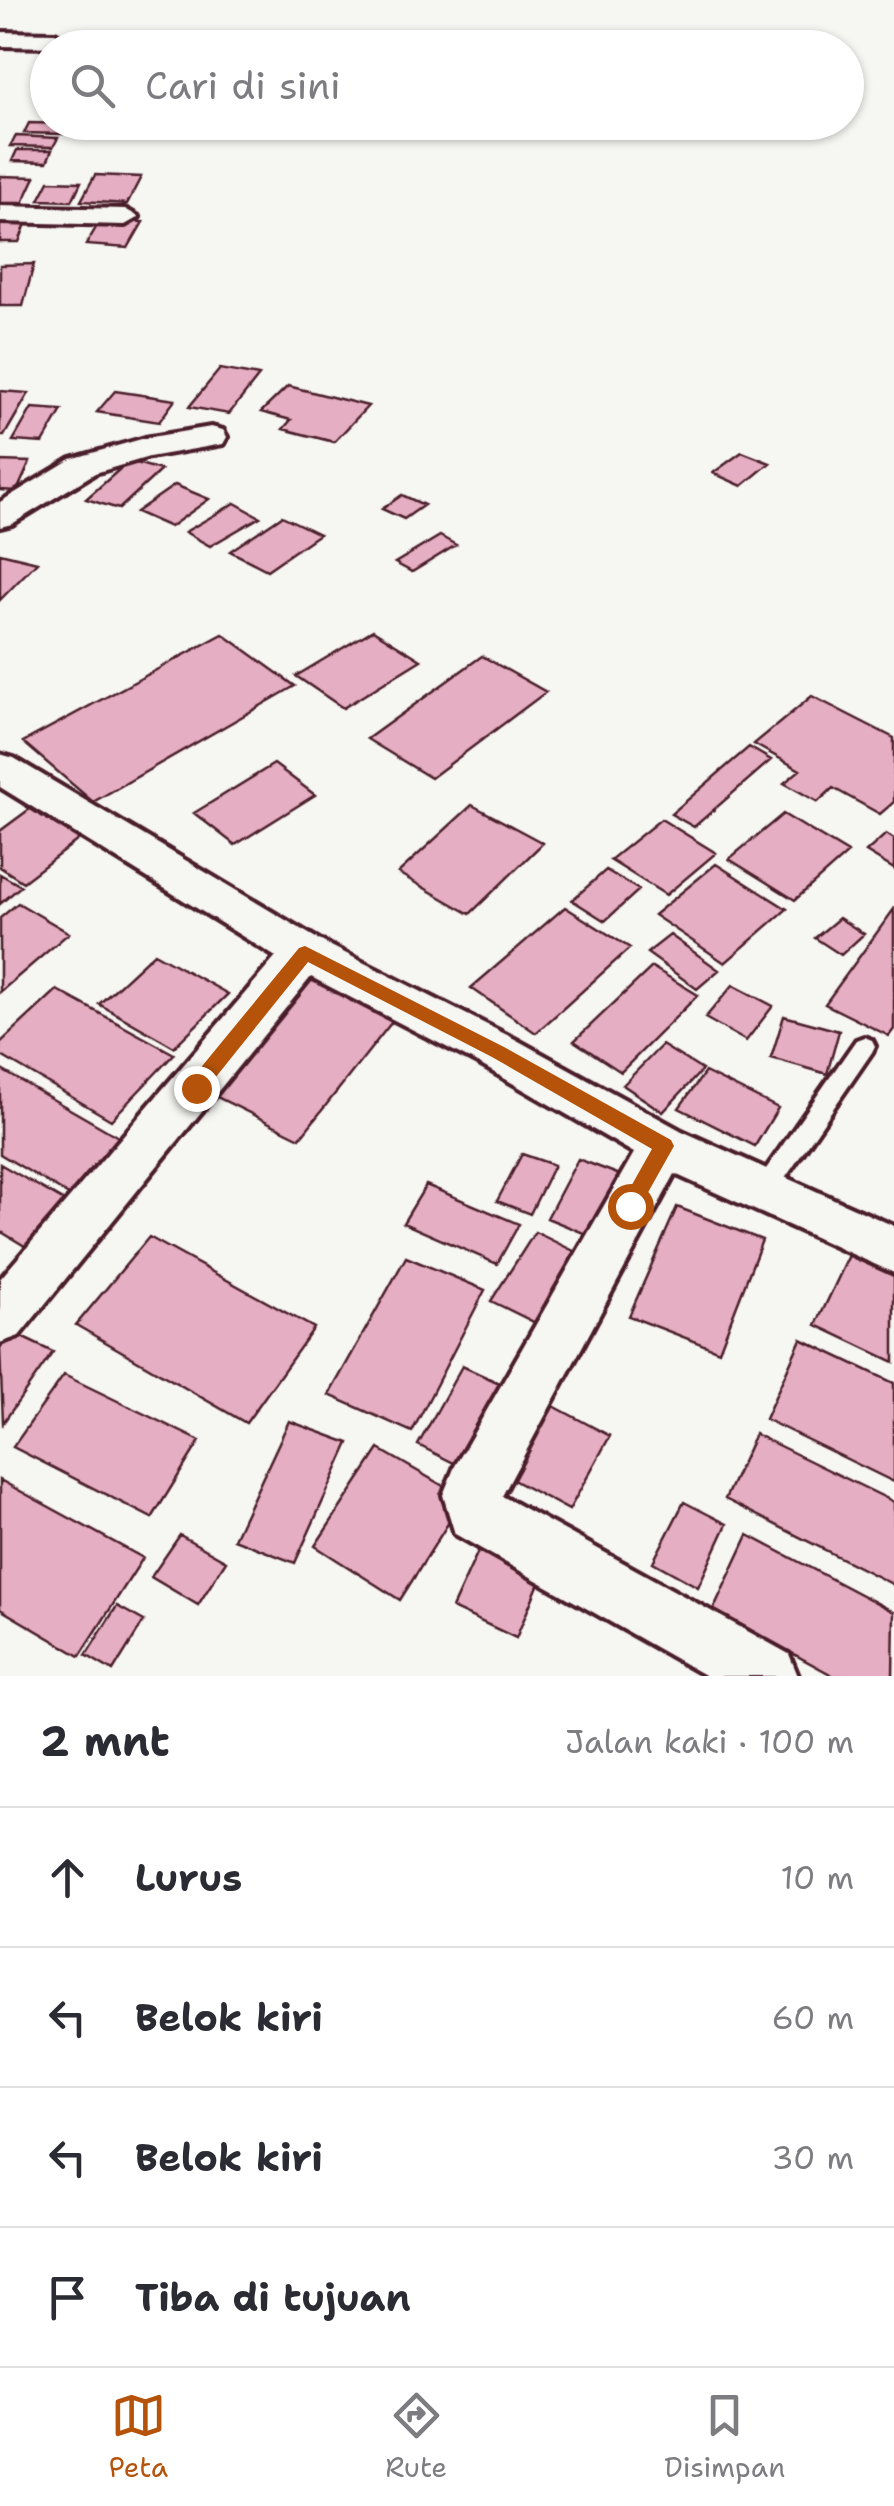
<!DOCTYPE html>
<html lang="id">
<meta charset="utf-8">
<style>
:root{--surface:#fff;--page:#f7f7f7;--text:#2b2b33;--muted:#7c7c81;--line:#e1e1e2;--accent:#b45309}
body{margin:0;font-family:"Shantell Sans",sans-serif;background:var(--page);color:var(--text)}
.stop{position:absolute;width:30px;height:30px;margin:-22px;border:8px solid #b45309;border-radius:50%;background:#fff}
.stop.end{background:#b45309;border-color:#fff;box-shadow:0 2px 10px #0008}
.list{margin:0;padding:0;list-style:none}
h2{display:flex;justify-content:space-between;align-items:center;height:130px;margin:0;padding:0 40px;font-size:42px}
h2 small{font-size:32px;font-weight:400;color:var(--muted)}
.list li{display:grid;grid-template-columns:65px 1fr auto;gap:30px;align-items:center;box-sizing:border-box;height:140px;padding:0 40px;border-top:2px solid var(--line)}
.list b{display:block;font-size:38px;white-space:nowrap}
.list em{font-size:32px;font-style:normal;color:var(--muted)}
.icon{flex:none;width:55px;height:55px;fill:none;stroke:currentColor;stroke-width:2;stroke-linecap:round;stroke-linejoin:round}
.map{position:relative;flex:none;width:894px;height:1676px;overflow:hidden}
.search{position:absolute;background:var(--surface);box-shadow:0 2px 8px #0004;left:30px;right:30px;top:30px;height:110px;display:flex;align-items:center;gap:25px;box-sizing:border-box;padding:0 35px;border-radius:55px;color:var(--muted);font-size:38px}
.sheet{height:690px;background:var(--surface)}
nav{display:flex;justify-content:space-around;align-items:center;box-sizing:border-box;height:140px;border-top:2px solid var(--line);background:var(--surface);font-size:28px;color:var(--muted)}
nav a{display:grid;justify-items:center;gap:5px}
nav .on{color:var(--accent)}
.map>svg:first-child{display:block}
.building{fill:#e6aec2;stroke:#4a1f2b;stroke-width:2.5}
.lines{fill:none;stroke-linecap:round;stroke-linejoin:round}
.lane-casing{stroke:#4a1f2b;stroke-width:8}
.street-casing{stroke:#4a1f2b;stroke-width:8}
.lane{fill:#f6f6f2;fill-rule:evenodd}
.street{fill:#f6f6f2;fill-rule:evenodd}
.route{fill:#b45309}
</style>
<div class="map">
<svg width="894" height="1676" viewBox="0 0 894 1676">
<rect width="100%" height="100%" fill="#f6f6f2"/>
<filter id="ink" filterUnits="userSpaceOnUse"><feTurbulence type="fractalNoise" baseFrequency=".01" numOctaves="2"/><feDisplacementMap in="SourceGraphic" scale="20" xChannelSelector="R" yChannelSelector="G"/><feConvolveMatrix kernelMatrix="1 2 1 2 8 2 1 2 1" color-interpolation-filters="sRGB"/></filter>
<g filter="url(#ink)">
<path class="building" d="M29,123L67,124L63,134L24,133Z
M16,136L58,138L53,147L10,146Z
M17,150H52L47,162L12,161Z
M95,175L141,177L127,204L81,201Z
M0,176L35,177L23,203H0Z
M49,181L81,182L72,201L39,200Z
M0,216H29L19,242H0Z
M101,219L143,222L128,248L86,245Z
M34,264L23,306H0V265Z
M220,369L259,376L229,414L189,407Z
M288,386L368,406L334,442L283,429L291,420L261,412Z
M0,391L29,393L4,436H0Z
M115,391L175,400L159,422L97,412Z
M32,408L62,410L43,443L13,441Z
M742,452L770,463L742,486L713,473Z
M0,461L30,462L17,491L0,490Z
M129,461L161,470L119,509L86,499Z
M175,485L209,499L170,527L136,512Z
M402,495L424,505L404,519L382,509Z
M235,503L260,517L210,546L185,532Z
M282,516L319,534L267,570L230,551Z
M440,536L456,545L412,572L395,563Z
M0,553L37,562L0,600Z
M373,630L421,660L343,708L296,676Z
M223,634L295,686L93,802L23,742Z
M482,656L546,692L431,778L367,739Z
M812,696L894,738V802L880,814L833,788L818,802L784,783L800,770L754,744Z
M749,747L771,760L694,827L671,814Z
M274,764L315,795L235,845L194,813Z
M42,800L91,830L23,882L0,867V831Z
M472,805L543,843L470,914L398,873Z
M783,814L848,853L795,900L729,859Z
M661,819L716,853L666,895L610,860Z
M886,834L894,839V869L866,852Z
M716,864L787,909L725,963L654,915Z
M606,870L639,890L605,921L572,900Z
M0,874L21,886L0,904Z
M18,903L69,933L0,992V918Z
M565,907L630,948L536,1033L471,988Z
M894,909V1029L889,1036L825,1004Z
M839,918L864,934L841,955L815,938Z
M670,935L719,970L697,989L647,953Z
M154,953L228,994L174,1047L99,1004Z
M652,967L698,995L621,1072L574,1041Z
M310,979L395,1018L300,1138L213,1095Z
M733,985L773,1006L746,1041L705,1018Z
M57,990L174,1054L111,1120L0,1055V1043Z
M784,1016L839,1031L827,1074L771,1058Z
M662,1045L702,1070L663,1112L623,1085Z
M0,1069L134,1146L82,1203L0,1154Z
M705,1072L778,1108L755,1146L679,1108Z
M522,1154L554,1165L530,1214L497,1201Z
M578,1159L628,1178L598,1239L547,1218Z
M0,1164L78,1209L38,1254L0,1231Z
M426,1185L519,1224L497,1264L403,1223Z
M677,1207L762,1240L719,1351L629,1316Z
M535,1232L586,1257L544,1327L491,1301Z
M149,1237L314,1328L246,1423L76,1325Z
M851,1251L894,1270V1362L816,1325Z
M406,1257L485,1290L412,1432L329,1395Z
M11,1332L53,1352L3,1423L0,1348Z
M801,1339L894,1383V1482L765,1419Z
M462,1366L506,1386L462,1467L418,1445Z
M64,1375L200,1441L152,1518L13,1447Z
M546,1402L610,1436L569,1510L504,1475Z
M289,1421L349,1443L295,1563L234,1539Z
M755,1434L894,1502V1585L725,1499Z
M379,1449L464,1498L400,1600L315,1546Z
M0,1480L143,1558L80,1656L0,1609Z
M684,1502L727,1524L698,1587L653,1562Z
M180,1535L226,1561L198,1605L151,1577Z
M748,1535L894,1612L893,1676H834L713,1610Z
M485,1536L547,1564L516,1638L452,1608Z
M117,1606L144,1621L113,1671L86,1655Z"/>
<g class="lines">
<g class="lane-casing">
<path id="lane" d="M864,1037L872,1040L875,1046L872,1052L773,1196L765,1199L757,1196L753,1189L757,1182L856,1040Z"/>
</g>
<g class="street-casing">
<path id="street" d="M0,32L55,33L67,40L55,47L0,46Z
M0,206L125,209L139,217L125,225L0,222Z
M211,427L223,430L227,437L223,444L149,457L95,473L12,524L0,527V502L71,459L145,438Z
M0,754L14,758L321,941L515,1039L682,1131L894,1226V1273L675,1174L502,1496L789,1654L798,1676H706L455,1534L443,1495L455,1466L634,1153L481,1065L311,977L19,1336L0,1343V1279L276,957L0,787Z"/>
</g>
<use href="#lane" class="lane"/>
<use href="#street" class="street"/>
</g>
</g>
<path class="route" d="M305,946L504,1047L671,1140L674,1146L637,1212L630,1214L620,1206L652,1149L492,1057L308,962L203,1093H189V1082L299,948Z"/>
</svg>
<div class="stop" style="left:630px;top:1206px"></div>
<div class="stop end" style="left:196px;top:1088px"></div>
<div class="search"><svg class="icon" aria-label="search" viewBox="0 0 24 24"><circle cx="10" cy="10" r="6"/><path d="M15 15l6 6"/></svg>Cari di sini</div>
</div>
<section class="sheet">
<h2>2 mnt<small>Jalan kaki · 100 m</small></h2>
<ul class="list">
<li><svg class="icon" aria-label="ahead" viewBox="0 0 24 24"><path d="M12 20V5M6 11l6-6 6 6"/></svg><div><b>Lurus</b></div><em>10 m</em></li>
<li><svg class="icon" aria-label="left" viewBox="0 0 24 24"><path d="M17 20v-9H6M10 6l-5 5 5 5"/></svg><div><b>Belok kiri</b></div><em>60 m</em></li>
<li><svg class="icon" aria-label="left" viewBox="0 0 24 24"><path d="M17 20v-9H6M10 6l-5 5 5 5"/></svg><div><b>Belok kiri</b></div><em>30 m</em></li>
<li><svg class="icon" aria-label="arrive" viewBox="0 0 24 24"><path d="M6 21V4h12l-3 4 3 4H6"/></svg><div><b>Tiba di tujuan</b></div></li>
</ul>
</section>
<nav>
<a class="on"><svg class="icon" aria-label="map" viewBox="0 0 24 24"><path d="M3 6l6-2 6 2 6-2v14l-6 2-6-2-6 2zM9 4v14M15 6v14"/></svg>Peta</a>
<a><svg class="icon" aria-label="directions" viewBox="0 0 24 24"><path d="M12 3l9 9-9 9-9-9zM9 14v-3h6M13 9l2 2-2 2"/></svg>Rute</a>
<a><svg class="icon" aria-label="saved" viewBox="0 0 24 24"><path d="M7 4h10v16l-5-4-5 4z"/></svg>Disimpan</a>
</nav>
